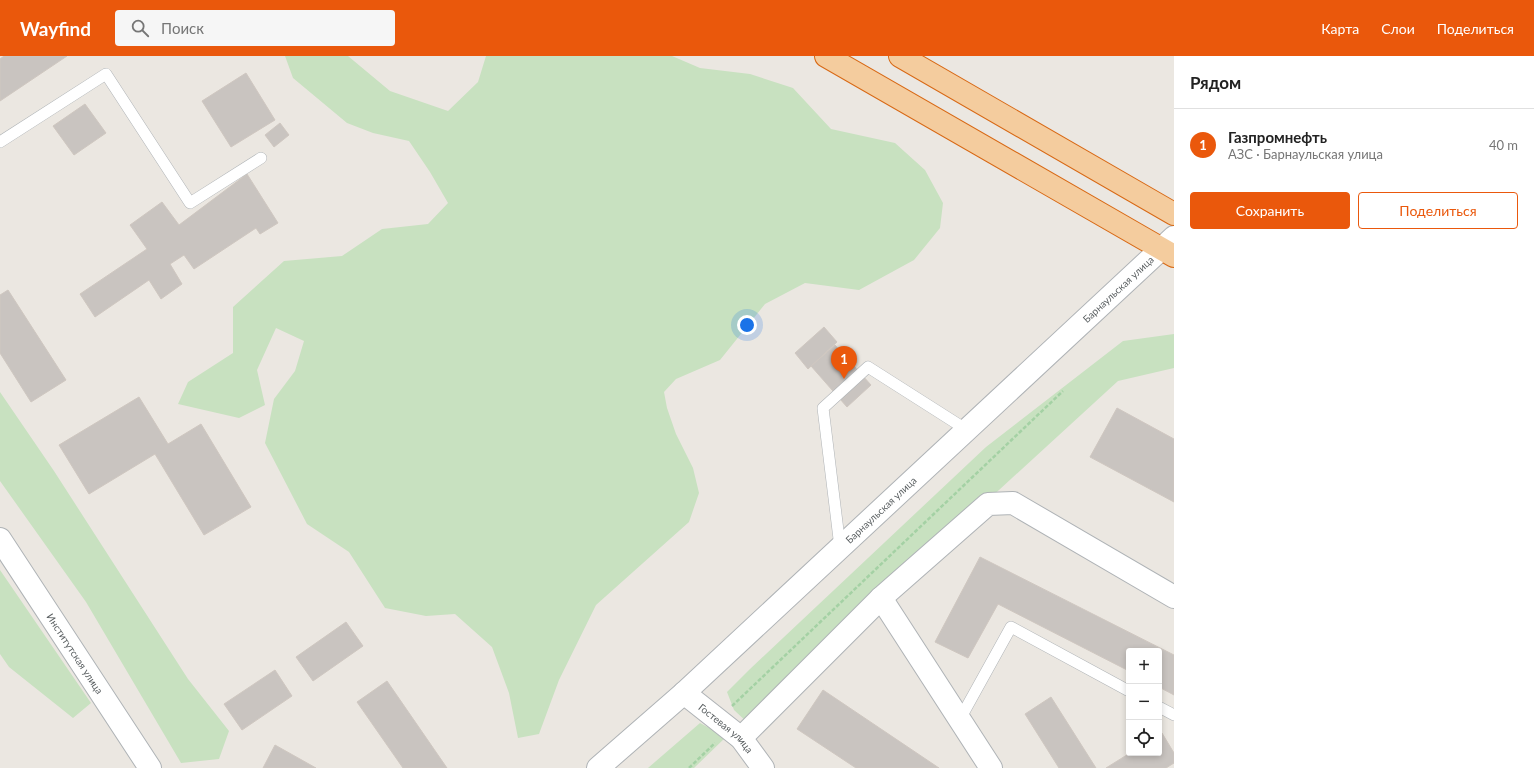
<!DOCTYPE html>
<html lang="ru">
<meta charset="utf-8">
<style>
:root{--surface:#fff;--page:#f6f6f6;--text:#222;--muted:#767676;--line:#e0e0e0;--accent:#ea580c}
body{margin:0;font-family:Lato,sans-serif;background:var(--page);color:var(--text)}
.controls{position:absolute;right:12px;bottom:12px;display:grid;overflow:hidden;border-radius:4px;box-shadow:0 2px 6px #0003}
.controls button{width:36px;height:36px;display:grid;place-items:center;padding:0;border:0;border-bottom:1px solid var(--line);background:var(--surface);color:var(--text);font:20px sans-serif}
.you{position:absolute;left:747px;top:269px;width:14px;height:14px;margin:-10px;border:3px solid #fff;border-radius:50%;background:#1a73e8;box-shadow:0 0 0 6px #1a73e833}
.badge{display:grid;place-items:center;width:26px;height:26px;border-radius:50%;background:var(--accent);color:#fff;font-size:13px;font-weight:700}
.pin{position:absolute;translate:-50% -33px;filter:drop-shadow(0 1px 2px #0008)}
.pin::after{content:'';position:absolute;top:21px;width:14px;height:12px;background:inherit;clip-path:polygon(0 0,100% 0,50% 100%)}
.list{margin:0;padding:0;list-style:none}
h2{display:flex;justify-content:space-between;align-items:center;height:52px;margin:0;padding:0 16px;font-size:17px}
h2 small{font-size:13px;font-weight:400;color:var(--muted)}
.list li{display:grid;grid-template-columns:26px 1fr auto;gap:12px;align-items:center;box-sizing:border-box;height:72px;padding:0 16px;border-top:1px solid var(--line)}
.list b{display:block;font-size:15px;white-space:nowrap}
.list p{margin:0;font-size:13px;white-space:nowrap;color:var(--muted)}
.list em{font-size:13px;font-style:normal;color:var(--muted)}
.actions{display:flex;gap:8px;padding:12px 16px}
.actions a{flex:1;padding:9px 0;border:1px solid var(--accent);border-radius:4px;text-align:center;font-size:14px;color:var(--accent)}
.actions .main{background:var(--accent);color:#fff}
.icon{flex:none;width:22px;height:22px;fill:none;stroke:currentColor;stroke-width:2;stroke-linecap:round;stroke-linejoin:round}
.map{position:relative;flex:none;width:1174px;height:712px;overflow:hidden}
header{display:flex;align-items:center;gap:24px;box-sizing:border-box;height:56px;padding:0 20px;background:var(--accent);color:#fff}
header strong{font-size:19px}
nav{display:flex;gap:22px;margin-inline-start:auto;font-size:14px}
.search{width:280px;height:36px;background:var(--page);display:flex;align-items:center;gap:10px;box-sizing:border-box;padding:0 14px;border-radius:4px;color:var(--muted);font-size:15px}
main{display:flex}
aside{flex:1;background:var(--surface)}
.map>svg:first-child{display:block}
.green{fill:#c8e1c0}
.building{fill:#c9c4c0;stroke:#cfc7c0}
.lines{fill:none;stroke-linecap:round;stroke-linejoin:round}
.service-casing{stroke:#afb3b6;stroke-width:12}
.minor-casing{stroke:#afb3b6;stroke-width:24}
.tertiary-casing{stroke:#afb3b6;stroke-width:24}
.trunk-casing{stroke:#d86915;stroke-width:24}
.path{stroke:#a4d1a4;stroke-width:2.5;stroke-dasharray:4 2;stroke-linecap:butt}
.service{stroke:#fff;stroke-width:11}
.minor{stroke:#fff;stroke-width:22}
.tertiary{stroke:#fff;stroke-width:22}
.trunk{stroke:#f4cc9e;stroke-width:22}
.labels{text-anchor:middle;stroke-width:3;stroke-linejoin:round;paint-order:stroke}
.street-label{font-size:10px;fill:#5a5f61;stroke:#fff}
</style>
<header>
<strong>Wayfind</strong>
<div class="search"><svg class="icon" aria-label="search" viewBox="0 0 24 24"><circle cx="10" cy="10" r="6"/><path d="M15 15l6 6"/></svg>Поиск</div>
<nav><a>Карта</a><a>Слои</a><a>Поделиться</a></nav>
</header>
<main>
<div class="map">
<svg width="1174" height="712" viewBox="0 0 1174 712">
<rect width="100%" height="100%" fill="#ebe7e1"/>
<path class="green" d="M285,0H348L390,35L448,55L478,26L486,0H672L700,12L750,18L793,32L831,73L895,87L925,114L943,147L940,172L914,204L859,234L805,227L765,248L720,304L676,323L664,336L667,352L676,378L693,412L699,437L689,466L596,549L559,624L539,678L518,682L509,637L492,591L455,558L426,560L385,552L349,496L307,468L265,387L274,343L295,315L304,285L276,272L257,314L265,349L239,362L178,348L188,326L233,297V251L284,205L342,200L382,173L428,168L448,147L430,116L409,85L373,77L347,67L293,22Z
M1174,278V312L1118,325L999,434L948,479L749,668L734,654L727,636L750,613L986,391L1123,285Z
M0,336L54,415L188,623L229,675L219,703L181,707L86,546L0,425Z
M0,514L91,647L73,662L9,611L0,598Z
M700,667L726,681L694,712H648Z"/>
<path class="building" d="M4,0H67L0,45V3Z
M246,17L275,64L231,91L202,45Z
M85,48L106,77L74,99L53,70Z
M280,67L289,79L274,91L265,79Z
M247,118L278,167L260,178L256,172L194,213L184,199L170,208L182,228L161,243L149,224L95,261L80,238L147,193L130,169L162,146L179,169Z
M8,234L66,324L31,346L0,297V239Z
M824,271L837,286L808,313L795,297Z
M835,289L871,329L847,351L811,310Z
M139,341L168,388L201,368L251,451L204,479L155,398L89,438L59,389Z
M1117,352L1174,383V446L1090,401Z
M980,501L1174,599V639L1159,631V595H1129V615L998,548L968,602L935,586Z
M346,566L363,590L313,625L296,601Z
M275,614L292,640L242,674L224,648Z
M387,625L447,712H403L357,646Z
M823,634L939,712H856L797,673Z
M1051,641L1096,712H1059L1025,658Z
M1162,677L1174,697V707L1166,712H1106L1130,697H1159V679Z
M275,689L316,712H263Z"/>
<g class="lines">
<g class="service-casing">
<path id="service" d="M0,86L106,18L190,147L261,102
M840,491L823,352L868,311L967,374
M1159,651L1174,659
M960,663L1011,571L1129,635"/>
</g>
<g class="minor-casing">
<g id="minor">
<path d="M881,542L991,712"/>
<path id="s1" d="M684,637L741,682L763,712"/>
<path d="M741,682L881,542L988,448L1013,447L1174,541"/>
</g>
</g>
<g class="tertiary-casing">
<g id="tertiary">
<path id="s2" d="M0,483L150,712"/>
<path id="s3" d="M598,712L684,637L1174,181"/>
</g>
</g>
<g class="trunk-casing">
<path id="trunk" d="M826,0L1174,200
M900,0L1174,158"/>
</g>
<path class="path" d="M732,650L1063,335
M689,712L715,687"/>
<use href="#service" class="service"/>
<use href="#minor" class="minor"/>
<use href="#tertiary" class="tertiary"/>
<use href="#trunk" class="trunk"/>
</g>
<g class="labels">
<g class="street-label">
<text dy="4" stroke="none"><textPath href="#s3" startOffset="707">Барнаульская улица</textPath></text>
<text dy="4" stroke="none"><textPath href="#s3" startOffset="383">Барнаульская улица</textPath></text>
<text dy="4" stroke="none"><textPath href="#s2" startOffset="137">Институтская улица</textPath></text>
<text dy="4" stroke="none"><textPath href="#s1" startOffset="55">Гостевая улица</textPath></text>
</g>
</g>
</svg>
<div class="controls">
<button>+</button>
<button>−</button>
<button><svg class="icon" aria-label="locate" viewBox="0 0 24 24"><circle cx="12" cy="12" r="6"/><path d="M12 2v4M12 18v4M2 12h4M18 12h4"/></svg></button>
</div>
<div class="you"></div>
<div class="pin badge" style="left:844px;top:323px">1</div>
</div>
<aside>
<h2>Рядом<small></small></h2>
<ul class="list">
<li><span class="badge">1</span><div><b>Газпромнефть</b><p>АЗС · Барнаульская улица</p></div><em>40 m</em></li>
</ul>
<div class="actions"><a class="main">Сохранить</a><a>Поделиться</a></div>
</aside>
</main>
